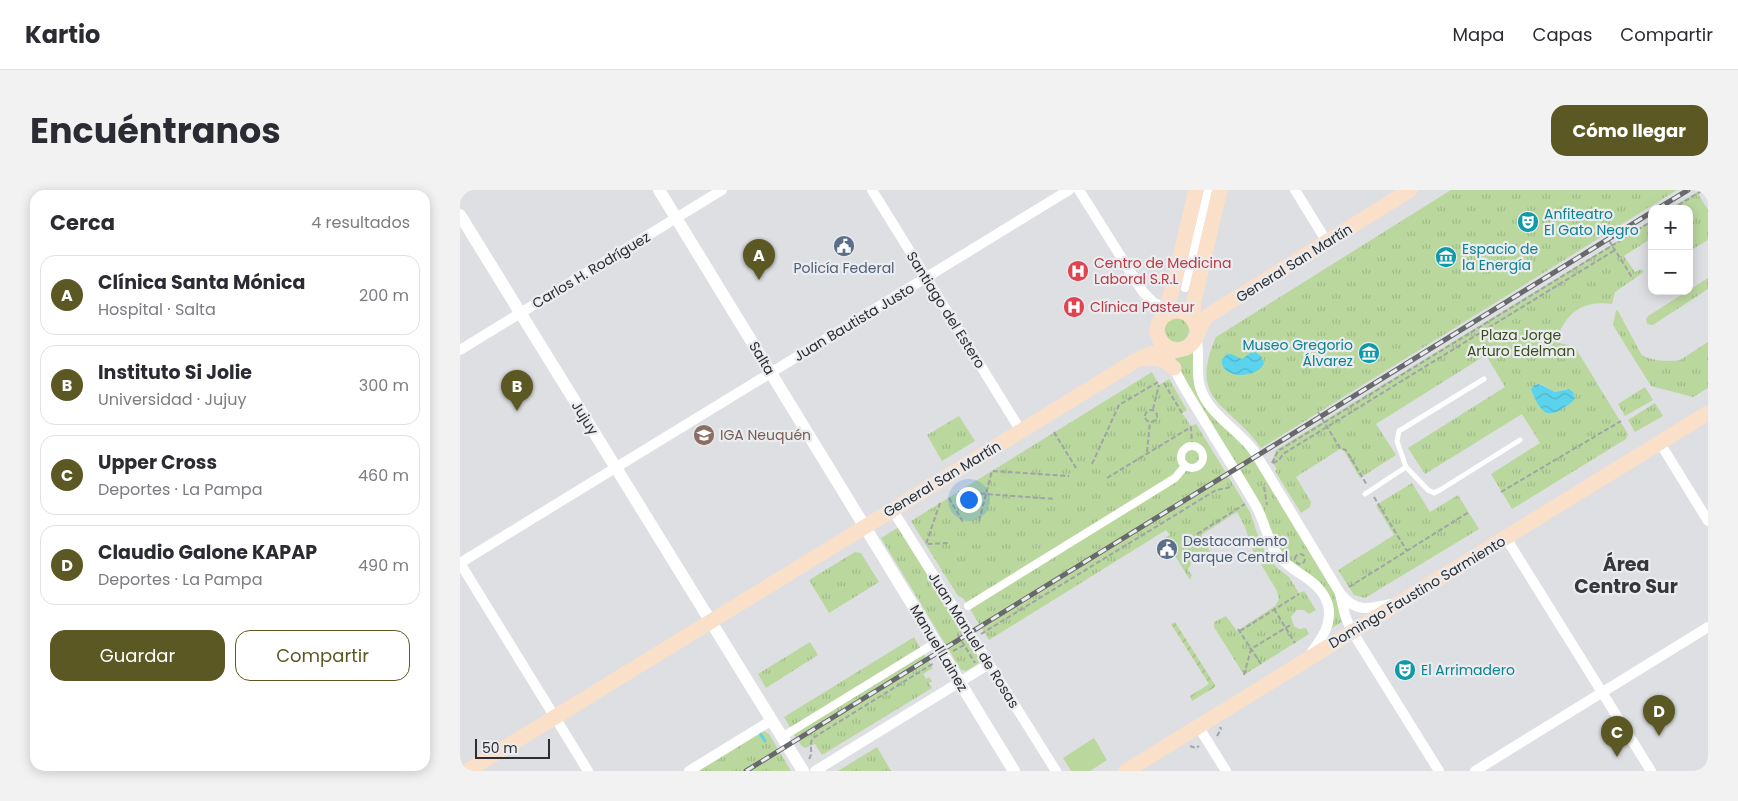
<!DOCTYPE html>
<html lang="es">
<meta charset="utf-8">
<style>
:root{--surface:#fff;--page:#f2f2f3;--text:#2b2b33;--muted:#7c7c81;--line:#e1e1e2;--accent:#5c5824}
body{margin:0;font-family:Poppins,sans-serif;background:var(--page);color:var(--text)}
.controls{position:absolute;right:15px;top:15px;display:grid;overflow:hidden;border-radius:10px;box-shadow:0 2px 12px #0003}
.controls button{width:45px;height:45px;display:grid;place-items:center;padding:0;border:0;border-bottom:1px solid var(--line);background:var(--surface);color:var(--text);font:25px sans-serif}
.scale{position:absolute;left:15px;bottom:12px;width:75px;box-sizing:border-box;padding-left:5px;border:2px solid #2d2e30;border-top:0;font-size:14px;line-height:18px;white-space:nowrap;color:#2d2e30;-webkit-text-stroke:4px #eaecf0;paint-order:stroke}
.you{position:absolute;left:508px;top:309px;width:18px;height:18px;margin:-12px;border:4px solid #fff;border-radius:50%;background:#1a73e8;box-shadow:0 0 0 8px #1a73e833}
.badge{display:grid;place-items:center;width:32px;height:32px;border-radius:50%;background:var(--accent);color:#fff;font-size:16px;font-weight:700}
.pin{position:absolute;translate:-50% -41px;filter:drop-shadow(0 1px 2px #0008)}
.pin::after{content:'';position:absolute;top:26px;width:18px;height:15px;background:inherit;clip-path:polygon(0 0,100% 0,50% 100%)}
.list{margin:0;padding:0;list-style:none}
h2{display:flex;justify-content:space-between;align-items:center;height:65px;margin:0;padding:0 20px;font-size:21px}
h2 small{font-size:16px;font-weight:400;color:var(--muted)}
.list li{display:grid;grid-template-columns:32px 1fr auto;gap:15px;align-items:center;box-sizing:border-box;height:80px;margin:0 10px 10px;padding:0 10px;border:1px solid var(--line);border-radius:15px}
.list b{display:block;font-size:19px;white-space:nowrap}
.list p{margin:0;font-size:16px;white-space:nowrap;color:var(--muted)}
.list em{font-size:16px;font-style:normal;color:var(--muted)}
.actions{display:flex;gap:10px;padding:15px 20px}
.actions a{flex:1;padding:11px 0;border:1px solid var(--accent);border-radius:15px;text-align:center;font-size:18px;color:var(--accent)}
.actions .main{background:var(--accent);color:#fff}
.map{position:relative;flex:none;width:1248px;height:581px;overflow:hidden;border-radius:15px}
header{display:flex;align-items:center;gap:30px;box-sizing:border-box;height:70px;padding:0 25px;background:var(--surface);border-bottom:1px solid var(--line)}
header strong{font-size:24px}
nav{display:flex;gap:28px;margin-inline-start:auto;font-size:18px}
.intro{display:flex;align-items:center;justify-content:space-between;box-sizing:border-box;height:120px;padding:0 30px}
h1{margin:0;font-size:35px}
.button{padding:12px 22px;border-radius:15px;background:var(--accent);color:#fff;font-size:18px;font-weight:700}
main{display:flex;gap:30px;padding:0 30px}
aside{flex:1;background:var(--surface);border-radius:15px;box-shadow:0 2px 12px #0003}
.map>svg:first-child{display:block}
.grass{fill:url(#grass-tufts);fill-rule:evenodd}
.garden{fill:url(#garden-furrows)}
.pitch{fill:#bad89e}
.water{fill:url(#water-waves)}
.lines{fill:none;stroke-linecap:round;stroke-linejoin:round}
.stream{stroke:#5bd3ed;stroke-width:3}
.path{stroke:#a1a3a6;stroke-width:2;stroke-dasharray:5 2.5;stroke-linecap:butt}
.service{stroke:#fff;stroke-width:5}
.pedestrian{stroke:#fff;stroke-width:8}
.minor{stroke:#fff;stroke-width:10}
.tertiary{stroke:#fff;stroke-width:12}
.secondary{stroke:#fbe0c9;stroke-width:15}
.rail-casing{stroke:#68696c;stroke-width:5}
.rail{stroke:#eaecf0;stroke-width:3;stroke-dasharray:9;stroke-linecap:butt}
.labels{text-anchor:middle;stroke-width:4.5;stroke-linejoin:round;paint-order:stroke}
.culture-label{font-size:14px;fill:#0d838f;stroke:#eaecf0;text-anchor:start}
.health-label{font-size:14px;fill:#be3a42;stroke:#eaecf0;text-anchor:start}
.street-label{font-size:14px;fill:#2d2e30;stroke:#eaecf0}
.service-label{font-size:14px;fill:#4e5e75;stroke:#eaecf0}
.park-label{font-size:14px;fill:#364f19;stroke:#eaecf0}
.education-label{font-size:14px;fill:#785e54;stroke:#eaecf0;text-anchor:start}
.district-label{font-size:19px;font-weight:bold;fill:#35373a;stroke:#eaecf0}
</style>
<header>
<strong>Kartio</strong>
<nav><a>Mapa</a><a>Capas</a><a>Compartir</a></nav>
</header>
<div class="intro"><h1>Encuéntranos</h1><a class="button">Cómo llegar</a></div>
<main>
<aside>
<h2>Cerca<small>4 resultados</small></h2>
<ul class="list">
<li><span class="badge">A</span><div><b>Clínica Santa Mónica</b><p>Hospital · Salta</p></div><em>200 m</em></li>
<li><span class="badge">B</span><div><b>Instituto Si Jolie</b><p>Universidad · Jujuy</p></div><em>300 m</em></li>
<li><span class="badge">C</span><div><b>Upper Cross</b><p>Deportes · La Pampa</p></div><em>460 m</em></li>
<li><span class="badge">D</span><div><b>Claudio Galone KAPAP</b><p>Deportes · La Pampa</p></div><em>490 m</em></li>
</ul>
<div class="actions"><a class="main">Guardar</a><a>Compartir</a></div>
</aside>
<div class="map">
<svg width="1248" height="581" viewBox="0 0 1248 581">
<defs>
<pattern id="grass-tufts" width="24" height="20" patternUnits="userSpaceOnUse" patternTransform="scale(1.25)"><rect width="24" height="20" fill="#bad89e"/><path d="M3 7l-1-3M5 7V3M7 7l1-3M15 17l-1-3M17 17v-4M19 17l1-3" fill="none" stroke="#a0ba88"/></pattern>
<pattern id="garden-furrows" width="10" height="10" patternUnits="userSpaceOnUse" patternTransform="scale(1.25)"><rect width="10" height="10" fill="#bad89e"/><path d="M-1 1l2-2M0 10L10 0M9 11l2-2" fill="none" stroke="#a0ba88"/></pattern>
<pattern id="water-waves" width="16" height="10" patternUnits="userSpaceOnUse" patternTransform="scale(1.25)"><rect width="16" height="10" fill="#5bd3ed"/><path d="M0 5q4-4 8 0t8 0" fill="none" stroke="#4fb5cc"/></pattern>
</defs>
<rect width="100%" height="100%" fill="#dddfe3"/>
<path class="grass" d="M991,0H1217L801,258C770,213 727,213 756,147Z
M1237,2L1248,20V50L1231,60H1229V19H1209Z
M1192,30V48L1164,66L1175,82L1181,79L1184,82L1155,102L1152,114C1122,110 1105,123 1096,152L1115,157L1168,244L1166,249L1052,319L1031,284L1080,253L1062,224L965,284L948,258L1045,197L1026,165L916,234L936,265L900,288L884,261L880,259L836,287L851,312L850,317L841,323L815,281L817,279L812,272L816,260ZM1081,194L1095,202L1107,199L1084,222L1073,196Z
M1248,88V99L1193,135L1187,134L1186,129L1188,126Z
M1156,120L1158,121L1181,164C1188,171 1210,172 1220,170L1248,152V198L1233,207L1191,196L1153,135Z
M705 140a12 12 0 1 1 24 0a12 12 0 1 1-24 0Z
M736,160V190L782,251L871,394L877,409L882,432L870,439L872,418L818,360L730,203L714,169L727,165Z
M692,182L699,195L709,189L727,220L722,223L731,236L736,234L790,322L800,352L807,365L816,377L829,387L839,403L844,401L856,420L849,424L844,420H837L831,427L834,436L839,439L846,438L849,444L784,485L754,437V432L766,426L777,441L815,416L819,409L817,401L793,361L785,337L777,322L741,345C747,355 753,362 750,374L734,367L728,380L732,385L730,390L704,348L710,345L706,340L529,450L503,408L498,406L451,331Z
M1185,197L1193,210L1165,226L1158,214Z
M1195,213L1203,226L1175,242L1168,230Z
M499,226L515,251L482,271L467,245Z
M952,293L970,322L998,305L1019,339L905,408L894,405L878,380L934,345L916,315Z
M439,337L520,467L519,473L506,481L501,480L421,348Z
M395,362L401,363L419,392L369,423L349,390Z
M454,447L461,459L331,539L324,527Z
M350,452L358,465L306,498L298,484Z
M463,463L473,478L463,484L466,489L469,487L472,491L469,493L472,498L362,565L355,554L345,558L341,555L333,543Z
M304,541L309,544L331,581H238Z
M417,557L431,581H378Z"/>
<path class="garden" d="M715,432L755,495V497L732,511L730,506L749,494L711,434Z"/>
<path class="pitch" d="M634,548L647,570L630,581H611L603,568Z"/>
<path class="water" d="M795,162L800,165L804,173C799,189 759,190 762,169L767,164H771L782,169L790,163Z
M1078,194L1082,195L1095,202L1109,199L1113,202L1115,208C1112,213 1108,215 1102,219C1083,231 1079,216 1071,200L1073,196Z"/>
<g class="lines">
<path class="stream" d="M299,542L305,551"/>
<path class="path" d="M1212,19L1243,0
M1145,44L1173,89
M704,193L722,223
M693,219L699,195
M685 226a6 6 0 1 1 12 0a6 6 0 1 1-12 0Z
M858,222L880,258L886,260L907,295
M594,242L616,278
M687,262L690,232
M812,273L818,261L1192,31
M813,273L819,270L823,264L1155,60
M632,274L659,215L698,192
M647,288L731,237L732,255
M804,297L807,315
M498,302L595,309
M1041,302L1161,231
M914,307L947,361
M489,308L504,334
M480,313L466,354L490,353
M519,331L532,281L609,286
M737,344L785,314
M835 369a5 5 0 1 1 10 0a5 5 0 1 1-10 0Z
M889,397L1009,322
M814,419L835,453
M778,439L801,474
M780,441L839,404
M521,444L756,300L772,297
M498,445L515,473
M493,461L504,455
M784,485L791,459L832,434
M757,546L761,539L760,537
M730,556L736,558L739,556
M349,569C354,562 348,555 353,548L474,473"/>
<path class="service" d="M946,277L968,300L974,303L980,300L1060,250
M905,304L946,277L937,251L939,241L1024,189"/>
<path class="pedestrian" d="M725,98L748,0
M721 267a11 11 0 1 1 22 0a11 11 0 1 1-22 0Z
M508,416L715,288L725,276
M322,547L475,453"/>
<path class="minor" d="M412,0L561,241
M619,0L683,102L694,113L711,119
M835,0L867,52
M736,147C741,164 735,180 740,197C748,224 778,239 794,261L880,403C895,423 909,419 931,414
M0,160L262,0
M711,172C716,182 721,193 727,202C750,241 774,278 796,316C805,332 807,350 818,365C833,385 860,388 868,415C873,436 860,450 849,466
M1200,253L1248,331
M432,319L596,581
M1046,348L1191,581
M0,373L609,0
M0,373L128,581
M880,404L885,425L890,438L979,581
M738,536L766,581
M229,581L312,530
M355,581L529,474
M1015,581L1248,437"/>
<path class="tertiary" d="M199,0L554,581
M0,25L343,581"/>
<path class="secondary" d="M702,128L711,104L736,0
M734,131L733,120L734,111L760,0
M716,160C710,159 704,157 700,150C686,127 725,106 736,136
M686,169C697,167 706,170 714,178
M7,581L675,171C684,166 694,162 705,161C712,160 721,161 728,157C739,150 738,134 749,125L950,0
M666,581L1248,223"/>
<g class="rail-casing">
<path id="rail" d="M1197,19L1228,0
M286,581L1192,22"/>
</g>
<use href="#rail" class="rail"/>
</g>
<defs>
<g id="theatre-disc" transform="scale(1.125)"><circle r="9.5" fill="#0f9aa8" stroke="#eaecf0"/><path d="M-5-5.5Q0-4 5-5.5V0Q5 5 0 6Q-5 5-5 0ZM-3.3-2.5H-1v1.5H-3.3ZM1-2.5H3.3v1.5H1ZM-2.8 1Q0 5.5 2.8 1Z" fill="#fff"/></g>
<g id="civic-disc" transform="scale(1.125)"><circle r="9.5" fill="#5c6f8a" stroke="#eaecf0"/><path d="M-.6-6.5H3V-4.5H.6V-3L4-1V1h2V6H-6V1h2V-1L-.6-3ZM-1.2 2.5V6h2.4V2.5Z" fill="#fff"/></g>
<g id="museum-disc" transform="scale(1.125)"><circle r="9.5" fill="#0f9aa8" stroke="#eaecf0"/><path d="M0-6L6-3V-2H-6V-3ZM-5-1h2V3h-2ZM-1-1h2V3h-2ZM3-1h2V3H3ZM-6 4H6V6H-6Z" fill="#fff"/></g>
<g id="hospital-disc" transform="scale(1.125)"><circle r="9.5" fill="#e0444e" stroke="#eaecf0"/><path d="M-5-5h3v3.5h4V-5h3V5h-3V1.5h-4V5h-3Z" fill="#fff"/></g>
<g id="university-disc" transform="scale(1.125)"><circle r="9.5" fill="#8d6e63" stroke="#eaecf0"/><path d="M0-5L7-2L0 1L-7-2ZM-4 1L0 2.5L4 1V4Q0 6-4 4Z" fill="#fff"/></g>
</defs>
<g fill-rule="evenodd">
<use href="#theatre-disc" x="1068" y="32"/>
<use href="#civic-disc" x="384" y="56"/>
<use href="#museum-disc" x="986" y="67"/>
<use href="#hospital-disc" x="618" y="81"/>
<use href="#hospital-disc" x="614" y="117"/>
<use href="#museum-disc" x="909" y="163"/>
<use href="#university-disc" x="244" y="245"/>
<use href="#civic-disc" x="707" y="359"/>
<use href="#theatre-disc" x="945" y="480"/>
</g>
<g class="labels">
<g class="culture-label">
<text x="1084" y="29">Anfiteatro<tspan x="1084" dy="16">El Gato Negro</tspan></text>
<text x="1002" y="64">Espacio de<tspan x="1002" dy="16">la Energía</tspan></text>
<text x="893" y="160" text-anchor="end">Museo Gregorio<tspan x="893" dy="16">Álvarez</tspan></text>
<text x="961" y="485">El Arrimadero</text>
</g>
<g class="health-label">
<text x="634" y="78">Centro de Medicina<tspan x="634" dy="16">Laboral S.R.L</tspan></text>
<text x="630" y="122">Clínica Pasteur</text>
</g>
<g class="street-label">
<text transform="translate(834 73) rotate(-32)" y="5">General San Martín</text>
<text transform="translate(131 80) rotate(-31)" y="5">Carlos H. Rodríguez</text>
<text transform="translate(486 120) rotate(58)" y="5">Santiago del Estero</text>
<text transform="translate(394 132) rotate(-31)" y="5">Juan Bautista Justo</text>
<text transform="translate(302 168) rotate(59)" y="5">Salta</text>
<text transform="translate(125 228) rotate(58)" y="5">Jujuy</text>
<text transform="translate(482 289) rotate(-31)" y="5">General San Martín</text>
<text transform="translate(957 402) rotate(-31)" y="5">Domingo Faustino Sarmiento</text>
<text transform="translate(514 450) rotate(58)" y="5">Juan Manuel de Rosas</text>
<text transform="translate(479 458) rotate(59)" y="5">Manuel Lainez</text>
</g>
<g class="service-label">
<text x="384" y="83">Policía Federal</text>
<text x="723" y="356" text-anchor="start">Destacamento<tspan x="723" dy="16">Parque Central</tspan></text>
</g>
<g class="park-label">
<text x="1061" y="150">Plaza Jorge<tspan x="1061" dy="16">Arturo Edelman</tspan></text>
</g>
<g class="education-label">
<text x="260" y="250">IGA Neuquén</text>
</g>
<g class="district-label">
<text x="1166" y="381">Área<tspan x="1166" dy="22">Centro Sur</tspan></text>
</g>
</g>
</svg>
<div class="controls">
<button>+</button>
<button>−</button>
</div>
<div class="scale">50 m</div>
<div class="you"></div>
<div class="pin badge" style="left:299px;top:90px">A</div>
<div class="pin badge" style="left:57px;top:221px">B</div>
<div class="pin badge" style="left:1157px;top:567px">C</div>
<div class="pin badge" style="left:1199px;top:546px">D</div>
</div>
</main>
